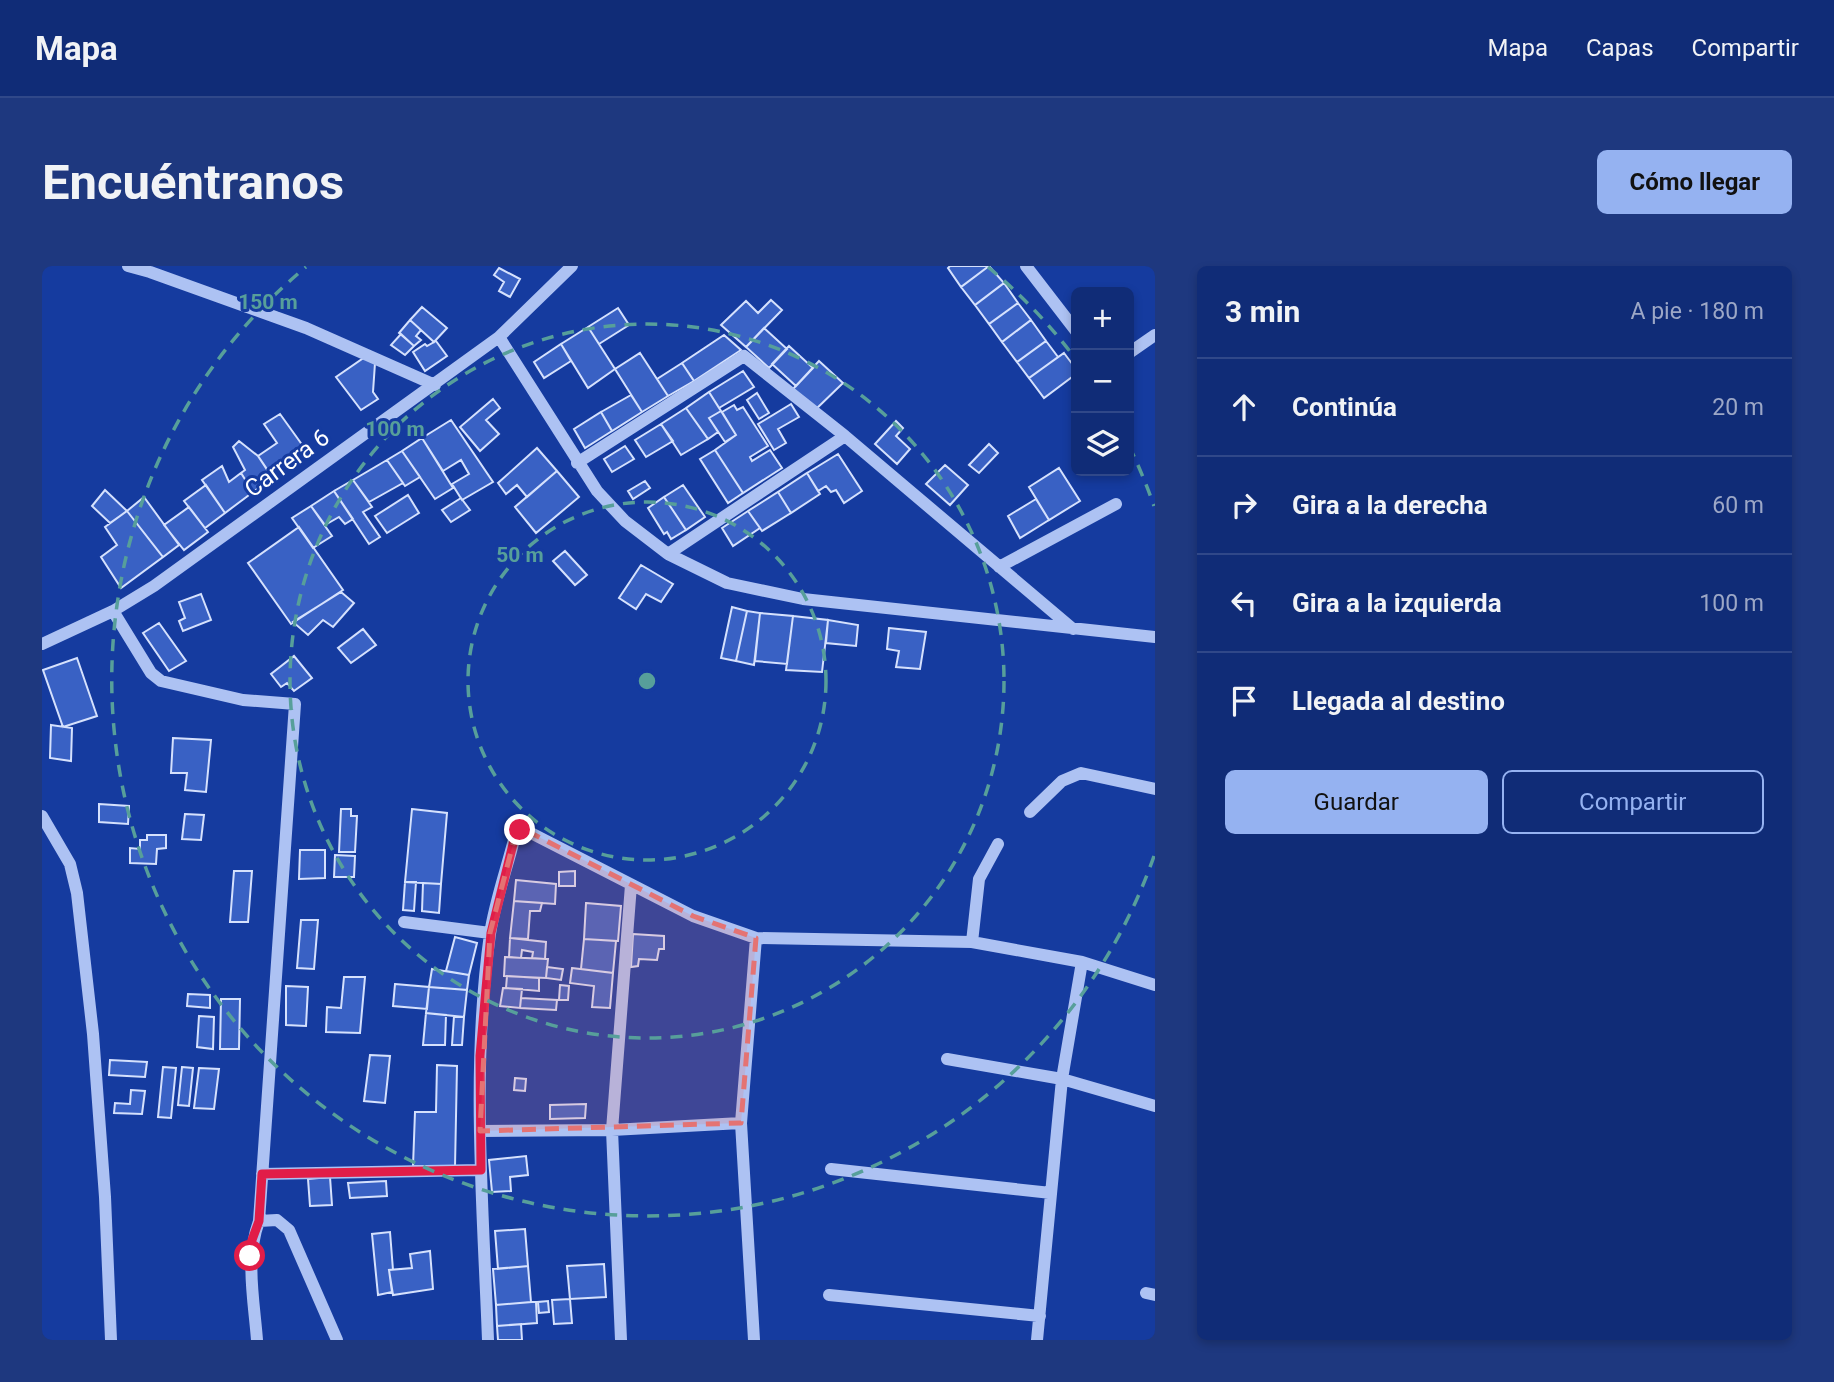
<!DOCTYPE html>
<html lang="es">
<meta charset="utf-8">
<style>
:root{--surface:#102c77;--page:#1e387f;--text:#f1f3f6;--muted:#9ca7c6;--line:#304889;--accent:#95b2f1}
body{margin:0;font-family:Roboto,sans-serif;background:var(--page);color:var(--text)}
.controls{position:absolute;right:21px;top:21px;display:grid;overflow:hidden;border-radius:10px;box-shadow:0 4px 10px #0003}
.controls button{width:63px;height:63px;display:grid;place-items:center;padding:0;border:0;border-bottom:2px solid var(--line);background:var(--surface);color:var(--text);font:35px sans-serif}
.stop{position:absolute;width:21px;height:21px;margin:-16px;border:5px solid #e11d48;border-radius:50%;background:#fff}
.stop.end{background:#e11d48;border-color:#fff;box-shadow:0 2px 7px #0008}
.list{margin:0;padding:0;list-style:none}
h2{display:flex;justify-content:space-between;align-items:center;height:91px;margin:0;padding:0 28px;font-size:30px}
h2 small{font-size:23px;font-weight:400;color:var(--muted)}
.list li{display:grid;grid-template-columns:46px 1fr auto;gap:21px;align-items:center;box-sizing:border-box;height:98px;padding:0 28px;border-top:2px solid var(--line)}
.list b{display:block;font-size:26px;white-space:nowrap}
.list em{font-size:23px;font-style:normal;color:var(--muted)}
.actions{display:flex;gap:14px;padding:21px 28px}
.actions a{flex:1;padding:16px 0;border:2px solid var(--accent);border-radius:10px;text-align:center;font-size:24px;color:var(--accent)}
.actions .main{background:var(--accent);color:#111}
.icon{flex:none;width:38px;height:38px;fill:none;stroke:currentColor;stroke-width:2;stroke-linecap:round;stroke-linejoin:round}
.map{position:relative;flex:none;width:1113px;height:1074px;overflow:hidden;border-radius:10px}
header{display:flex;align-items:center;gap:42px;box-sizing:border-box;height:98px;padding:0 35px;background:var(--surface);border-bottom:2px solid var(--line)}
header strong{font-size:33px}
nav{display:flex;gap:38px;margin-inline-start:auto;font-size:24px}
.intro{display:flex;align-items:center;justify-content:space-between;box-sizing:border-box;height:168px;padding:0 42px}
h1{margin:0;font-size:49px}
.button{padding:18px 32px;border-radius:10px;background:var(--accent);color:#111;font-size:24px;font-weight:700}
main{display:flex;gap:42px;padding:0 42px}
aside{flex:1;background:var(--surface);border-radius:10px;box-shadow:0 4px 10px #0003}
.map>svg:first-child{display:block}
.building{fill:#3961c4;stroke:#d5e1fd;stroke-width:2}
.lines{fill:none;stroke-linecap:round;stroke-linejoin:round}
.minor{stroke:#adc2f3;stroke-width:12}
.route{stroke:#e11d48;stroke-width:9}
.marked{fill:#e47373;fill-opacity:0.2;stroke:#e47373;stroke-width:5;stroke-dasharray:14 9;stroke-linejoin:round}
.ring{fill:none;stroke:#579f9a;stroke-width:3.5;stroke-dasharray:12 9}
.labels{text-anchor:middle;stroke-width:6;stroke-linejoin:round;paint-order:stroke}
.street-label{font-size:24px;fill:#fff;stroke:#153b9f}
.centre{fill:#579f9a;stroke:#153b9f;stroke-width:3.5}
.ring-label{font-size:21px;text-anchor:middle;font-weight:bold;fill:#579f9a;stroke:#153b9f;stroke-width:6;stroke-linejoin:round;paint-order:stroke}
</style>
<header>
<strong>Mapa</strong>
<nav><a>Mapa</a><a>Capas</a><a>Compartir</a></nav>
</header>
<div class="intro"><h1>Encuéntranos</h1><a class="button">Cómo llegar</a></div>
<main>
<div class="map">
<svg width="1113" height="1074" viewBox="0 0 1113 1074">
<rect width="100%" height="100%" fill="#153b9f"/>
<path class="building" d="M908,0H947L919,21L906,2Z
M947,0L962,17L933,39L919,21Z
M457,2L478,13L468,31L457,25L462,16L452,9Z
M962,17L976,37L947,58L933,39Z
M729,34L740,44L704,81L679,59L704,35L716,47Z
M976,37L989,54L960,76L947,58Z
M380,41L405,62L392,76L368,54Z
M576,42L587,59L557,78L546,61Z
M368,54L379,64L374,70L379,74L372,80L357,67Z
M989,54L1004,75L975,96L960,76Z
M546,61L573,103L546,122L519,78Z
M722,62L745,83L727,102L704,81Z
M359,68L372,80L363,89L349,79Z
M682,69L699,84L652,115L640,97Z
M394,75L405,90L383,105L371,86L383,78L385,80Z
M1004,75L1016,91L987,112L975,96Z
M519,78L529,95L502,112L492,96Z
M747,80L771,102L754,120L730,98Z
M598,87L626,130L600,146L573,103Z
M1022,87L1034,103V108L1002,132L987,112Z
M323,91L333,97L331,126L336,133L319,144L294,111Z
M777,95L801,117L773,144L751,123Z
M640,97L652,115L626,130L615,113Z
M701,105L712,121L677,142L667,126Z
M667,126L679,145L667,152L676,166L666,173L644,142Z
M715,127L727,147L717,153L705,134Z
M589,129L600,146L570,165L559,146Z
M451,133L458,142L444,154L457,168L438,185L418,161Z
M749,138L757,151L736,163L744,177L732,184L716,158Z
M692,139L695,144L701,141L726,180L708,191L710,195L728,184L740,202L701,227L673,184L694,169L680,146Z
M644,142L666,173L639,189L619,158Z
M679,145L694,169L683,176L667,152Z
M559,146L570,165L543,182L532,163Z
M238,148L261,180L226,205L216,190L235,177L222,158Z
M409,154L451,216L420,234L410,218L427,208L419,194L401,205L380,172Z
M854,155L861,162L854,170L868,183L855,198L833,178Z
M619,158L631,175L604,191L593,174Z
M380,172L411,222L393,233L360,185Z
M197,175L216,190L231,212L211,226L199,207L203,204L191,181Z
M947,178L956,187L937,207L927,199Z
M583,180L592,193L570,206L562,193Z
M495,182L515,205L485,231L475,219L464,228L456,217Z
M673,184L701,227L686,237L658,193Z
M360,185L378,211L363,220L345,194Z
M796,188L820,225L802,237L794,224L789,226L784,220L776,225L765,207Z
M345,194L361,217L327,236L311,214Z
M903,199L926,219L908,239L884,218Z
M180,200L187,216L199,207L211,226L183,247L160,214Z
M1017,202L1038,235L1007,254L987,221Z
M515,205L537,231L494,267L473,241Z
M765,207L778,228L749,247L736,226Z
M311,214L330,241L321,246L338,271L327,278L292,225Z
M603,215L608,222L591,233L586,225Z
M164,219L183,247L163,262L142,235Z
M641,219L663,251L644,264L622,231Z
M63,224L85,245L68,257L50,240Z
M292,225L311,253L303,258L297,251L283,259L269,240Z
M736,226L749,247L720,265L706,245Z
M366,229L377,247L345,267L333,250Z
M102,231L137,279L121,291L85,245Z
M622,231L644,264L629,273L625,266L622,268L606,242Z
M419,232L428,244L409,256L400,244Z
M994,233L1007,254L978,272L966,250Z
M269,240L290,270L271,282L250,252Z
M147,241L166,266L142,284L122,259Z
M85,245L121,291L79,322L59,291L75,279L63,261Z
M706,245L718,262L691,280L680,262Z
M257,261L301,324L249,358L206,297Z
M523,285L545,309L533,319L511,295Z
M599,299L631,318L619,336L604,328L594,343L577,332Z
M299,326L312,337L291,361L281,354L266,369L251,356Z
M159,328L169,354L141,365L137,355L143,352L137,336Z
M690,341L705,345L694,395L679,392Z
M705,345L718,347L712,399L694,395Z
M718,347L751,350L745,398L713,395Z
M751,350L786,354L780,406L744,404Z
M786,354L816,359L814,380L784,377Z
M117,357L144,395L127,405L101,367Z
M847,362L884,366L878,403L854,401L857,385L845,383Z
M321,363L334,379L309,397L296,382Z
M252,390L270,412L252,425L245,417L239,421L229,408Z
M35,392L55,450L21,461L1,404Z
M9,459L30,462L29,495L8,492Z
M131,472L169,474L164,526L143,524L145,507H129Z
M57,538L87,540L86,558L57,556Z
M299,543H309V550H315L313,586H297Z
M370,543L405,547L399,618L363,616Z
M143,548L162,549L159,574L140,573Z
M105,569H124V582L115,583L114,598L88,597V582L98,583V574H105Z
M258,584H283V612L257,613Z
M293,589L313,590L312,611H292Z
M192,605H210L206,656H188Z
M533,605V620H517V606Z
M474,614L514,618L513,638L472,635Z
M363,616H374L372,645L361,644Z
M381,617L399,618L397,647L380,645Z
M472,635L500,637L498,645H488L486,673L468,672Z
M544,637L579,640L576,675L542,673Z
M259,654H276L272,703L255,702Z
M591,668L622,670V683H617L615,694L597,693L596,700L589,701Z
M413,671L435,677L427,709L404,705Z
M468,672L504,676L503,693L490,692L491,686L480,684L479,692L467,691Z
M542,673L574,675L571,707L539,703Z
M463,691L506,693L504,712L462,710Z
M505,701L521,703L519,714L504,712Z
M530,702L571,707L568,742L550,741L552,720L528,717Z
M390,703L427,709L425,724L387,721Z
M465,710L497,712V725L464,722Z
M302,711H323L318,767L284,766L285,741L299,742Z
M353,718L387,721L385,743L351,740Z
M518,719L527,720L526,734H517Z
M244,720L266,721L264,760L244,759Z
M387,721L425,724L422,751L384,747Z
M461,722L480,723L478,742L458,740Z
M146,728L168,729V742L145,740Z
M479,732L515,734L514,744L478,742Z
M179,733H198L197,783H178Z
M384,747L404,749L403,779H381Z
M157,750L172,751L171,783L155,781Z
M412,750L422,751L420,779H410Z
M328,789L348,790L343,837L322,835Z
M68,794L105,796L103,811L67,809Z
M395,799L415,800L413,901L371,900L373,846H394Z
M121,801L134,802L129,852L116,851Z
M140,801L151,802L147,840L136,839Z
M157,802L177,803L172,843L152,842Z
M473,812L484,813L483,825L472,824Z
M89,824L103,825L100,848L72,847L73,837L88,838Z
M544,838L543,852L508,853V839Z
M484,890L486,909L468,911L469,925L450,926L447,894Z
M288,911L290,939L268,940L266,913Z
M344,915L345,930L308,932L306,917Z
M483,963L486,1000L456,1003L453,965Z
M348,966L351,1004H347L350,1026L336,1029L330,968Z
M388,985L391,1023L351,1029L347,1004L370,1002L368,988Z
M562,998L564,1031L528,1033L525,1000Z
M486,1000L489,1036L454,1039L451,1003Z
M528,1033L530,1057L512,1058L510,1034Z
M506,1035L507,1046L497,1047L496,1036Z
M489,1036H494L495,1057L455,1060L454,1039Z
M479,1058L480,1074H456L455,1060Z"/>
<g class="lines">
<path class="minor" d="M86,0L108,6L264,62L393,119
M984,0L1034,65
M457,71L555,225L583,255L626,288L685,317L761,333L1113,371
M1087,87L1113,69
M535,197L702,90L803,170L1031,363
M626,288L803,170
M957,301L1074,238
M71,345L109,407L119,415L201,434L253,438L217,955
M0,378L71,345L112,320L457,71L530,0
M988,546L1020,515L1039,507L1113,523
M0,550L28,598L35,627L51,768L63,931L69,1074
M362,656L448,667
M930,676L937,613L956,578
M905,793L1020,813L1113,840
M438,865L570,864L699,857
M789,903L1009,927
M220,908L439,904
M1104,1027L1113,1029
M787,1029L998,1050
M215,1074C212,1034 203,993 217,955L235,954L247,964L295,1074
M446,1074C441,939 429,803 448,668C453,635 465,602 473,570L478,564L485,565L651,650L714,672L930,676L1040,696L1113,719
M579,1074L570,864L589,619
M712,1074L699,857L714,672
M995,1074L1020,813L1040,696"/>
</g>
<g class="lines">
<path class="route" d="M208,990L210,974L217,955L220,908L439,904L438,790L449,667L473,570L478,564"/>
</g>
<path class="marked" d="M485,565L651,650L714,672L699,857L438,865L448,667L473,570Z"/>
<g class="ring">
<circle cx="605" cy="415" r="179"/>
<circle cx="605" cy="415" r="357"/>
<path d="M1112 590A536 536 0 1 1 264 1M946 1A536 536 0 0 1 1033 92M1087 180A536 536 0 0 1 1112 240"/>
</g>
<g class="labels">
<g class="street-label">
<text transform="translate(245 197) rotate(-36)" y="8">Carrera 6</text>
</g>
</g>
<circle cx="605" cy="415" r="10" class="centre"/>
<g class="ring-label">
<text x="226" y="43">150 m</text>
<text x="353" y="170">100 m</text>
<text x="478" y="296">50 m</text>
</g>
</svg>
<div class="controls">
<button>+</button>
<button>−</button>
<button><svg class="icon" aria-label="layers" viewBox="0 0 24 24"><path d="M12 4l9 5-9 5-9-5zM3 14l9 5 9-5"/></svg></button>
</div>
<div class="stop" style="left:208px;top:990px"></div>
<div class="stop end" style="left:478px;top:564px"></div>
</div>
<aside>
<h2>3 min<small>A pie · 180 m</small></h2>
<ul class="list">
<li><svg class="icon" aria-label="ahead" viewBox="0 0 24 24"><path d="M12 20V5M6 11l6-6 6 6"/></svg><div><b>Continúa</b></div><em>20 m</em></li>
<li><svg class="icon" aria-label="right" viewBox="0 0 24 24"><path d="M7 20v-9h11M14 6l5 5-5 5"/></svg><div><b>Gira a la derecha</b></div><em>60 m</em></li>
<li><svg class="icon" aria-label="left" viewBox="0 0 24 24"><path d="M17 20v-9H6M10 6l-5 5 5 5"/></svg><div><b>Gira a la izquierda</b></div><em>100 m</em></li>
<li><svg class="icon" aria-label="arrive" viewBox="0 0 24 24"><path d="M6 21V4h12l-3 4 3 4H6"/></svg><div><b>Llegada al destino</b></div></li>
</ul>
<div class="actions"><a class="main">Guardar</a><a>Compartir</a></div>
</aside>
</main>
